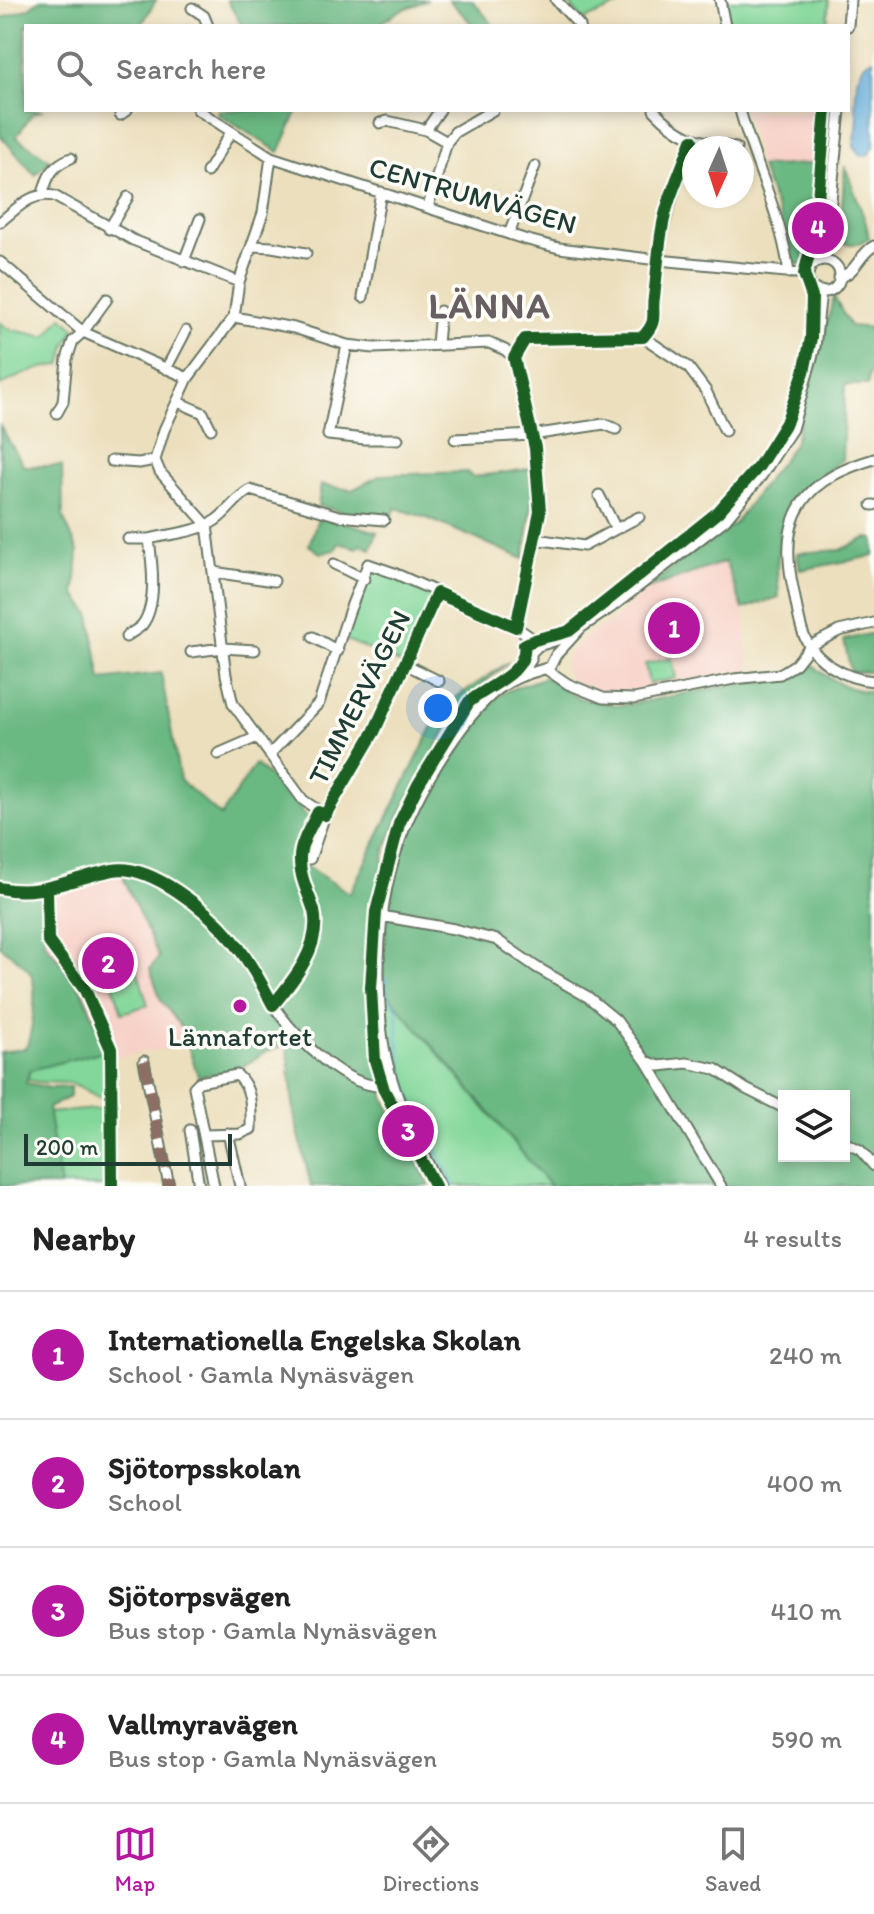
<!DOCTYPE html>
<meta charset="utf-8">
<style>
:root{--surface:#fff;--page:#f2f2f2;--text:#222;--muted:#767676;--line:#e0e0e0;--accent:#b5179e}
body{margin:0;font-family:Itim,sans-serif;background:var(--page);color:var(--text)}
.controls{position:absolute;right:24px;bottom:24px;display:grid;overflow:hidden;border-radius:0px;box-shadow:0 4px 12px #0003}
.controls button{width:72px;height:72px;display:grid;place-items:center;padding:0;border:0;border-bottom:2px solid var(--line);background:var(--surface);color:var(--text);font:40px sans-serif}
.compass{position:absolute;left:682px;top:136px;width:72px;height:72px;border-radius:50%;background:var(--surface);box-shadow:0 4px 12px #0003;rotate:183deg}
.scale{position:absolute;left:24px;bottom:20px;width:208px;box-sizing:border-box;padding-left:8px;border:4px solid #1f3d34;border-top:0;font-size:22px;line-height:28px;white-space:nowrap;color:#1f3d34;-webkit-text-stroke:6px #fdfcf7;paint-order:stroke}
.you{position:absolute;left:438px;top:708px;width:28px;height:28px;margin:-20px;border:6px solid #fff;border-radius:50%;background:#1a73e8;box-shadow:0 0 0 12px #1a73e833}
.badge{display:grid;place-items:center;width:52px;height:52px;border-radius:50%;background:var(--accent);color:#fff;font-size:26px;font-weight:700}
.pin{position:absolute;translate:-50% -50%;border:4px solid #fff;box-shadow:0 2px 8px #0006}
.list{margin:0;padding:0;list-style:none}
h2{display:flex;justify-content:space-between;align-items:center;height:104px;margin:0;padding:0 32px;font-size:34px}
h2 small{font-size:26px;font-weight:400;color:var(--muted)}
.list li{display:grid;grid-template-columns:52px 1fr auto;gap:24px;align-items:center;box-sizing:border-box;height:128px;padding:0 32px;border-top:2px solid var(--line)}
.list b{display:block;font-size:30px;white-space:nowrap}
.list p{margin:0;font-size:26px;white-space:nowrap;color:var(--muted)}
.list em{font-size:26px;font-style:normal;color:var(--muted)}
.icon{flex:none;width:44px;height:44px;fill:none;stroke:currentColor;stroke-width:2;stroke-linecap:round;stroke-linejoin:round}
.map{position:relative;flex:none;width:874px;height:1186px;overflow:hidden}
.search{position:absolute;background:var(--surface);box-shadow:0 4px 12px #0003;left:24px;right:24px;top:24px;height:88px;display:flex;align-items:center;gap:20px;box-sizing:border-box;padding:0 28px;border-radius:0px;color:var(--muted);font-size:30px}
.sheet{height:616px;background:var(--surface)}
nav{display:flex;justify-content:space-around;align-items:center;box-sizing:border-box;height:112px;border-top:2px solid var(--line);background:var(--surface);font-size:22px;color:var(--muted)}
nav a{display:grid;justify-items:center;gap:4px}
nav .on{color:var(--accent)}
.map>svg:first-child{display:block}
.built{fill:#f7d1c7}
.green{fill:#83d79a;stroke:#518a67;stroke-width:2}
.forest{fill:#6ab882;stroke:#447a5b;stroke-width:2;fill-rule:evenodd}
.water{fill:#62aad9;stroke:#407486;stroke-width:2}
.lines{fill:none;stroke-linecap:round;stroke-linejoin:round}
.stream{stroke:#62aad9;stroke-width:2}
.minor-casing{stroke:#677664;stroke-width:13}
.minor{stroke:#fff;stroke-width:9}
.quiet{stroke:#8d6e63;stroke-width:10;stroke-dasharray:20 10;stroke-linecap:butt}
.cycleway-casing{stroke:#fdfcf7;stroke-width:17}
.cycleway{stroke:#1b5e20;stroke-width:12}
.poi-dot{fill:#b5179e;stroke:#fdfcf7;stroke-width:3}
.labels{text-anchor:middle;stroke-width:7;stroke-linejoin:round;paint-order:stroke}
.street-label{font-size:28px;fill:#1f3d34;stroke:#fdfcf7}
.poi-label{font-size:28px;fill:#1f3d34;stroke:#fdfcf7}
.district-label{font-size:36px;font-weight:bold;letter-spacing:2px;fill:#685f63;stroke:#fdfcf7}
</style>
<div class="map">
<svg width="874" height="1186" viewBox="0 0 874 1186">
<rect width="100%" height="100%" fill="#fdfcf7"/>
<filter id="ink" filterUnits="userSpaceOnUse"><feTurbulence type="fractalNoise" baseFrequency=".0125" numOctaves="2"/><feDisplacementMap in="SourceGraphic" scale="16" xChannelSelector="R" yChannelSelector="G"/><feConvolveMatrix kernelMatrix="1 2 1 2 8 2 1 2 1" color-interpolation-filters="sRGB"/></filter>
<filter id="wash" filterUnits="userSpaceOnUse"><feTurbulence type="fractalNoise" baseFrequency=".006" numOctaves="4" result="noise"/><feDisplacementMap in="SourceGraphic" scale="32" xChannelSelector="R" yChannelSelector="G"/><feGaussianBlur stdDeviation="1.8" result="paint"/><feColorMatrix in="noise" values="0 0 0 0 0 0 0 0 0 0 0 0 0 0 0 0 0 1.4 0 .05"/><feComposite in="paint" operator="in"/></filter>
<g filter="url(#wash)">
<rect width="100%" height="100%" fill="#ecdfbd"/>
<path class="built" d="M744,110H821L818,163L760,167Z
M725,562L743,609L750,672L729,673L635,694L606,692L572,683L565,668L567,656L578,642L613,621L647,589Z
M123,864L124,880L159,958L150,970L161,1000L183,1030L188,1045L111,1058L82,991L45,942L43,893L45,884L106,867Z"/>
<path class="green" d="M565,0H631L584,20Z
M725,0H829L827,26H729Z
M62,317L75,328L66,345L61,365C38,367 19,375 0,386V322L8,329L46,337Z
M382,569L434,594L402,664L344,639L368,573Z
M672,658L676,678L649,684L645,664Z
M137,969L148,1005L122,1013L111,978Z
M383,988L550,1186H449C413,1118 385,1068 383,988Z
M108,1050L110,1099C94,1099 87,1088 73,1084C57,1080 45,1086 26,1079L30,1070Z
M109,1108V1186H61L48,1113Z"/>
<path class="forest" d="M40,0H156L141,26H26V110H43L32,114L16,137L50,160L35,175L0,135V19L29,8Z
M227,0H428L399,11L376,26H242Z
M449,0H472L494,26H474Z
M219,110H298L279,152L218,114Z
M818,163L813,232L802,265L793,263L788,238L760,167Z
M845,166L866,223L869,239L859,244H845L841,218Z
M834,297L850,326L874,328V372L869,374L868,385H845L842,460L801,490L780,529L777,569L779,597L743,609L725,562L647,589L693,551L734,524L794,444Z
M0,426L24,466H62L63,517L78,551L75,594L90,614L101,680L161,673L180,780L221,816L255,764L291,796L310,821L302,864L350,893L443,706L509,662L461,703L407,800L386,847L372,923L369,979L378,1059L384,1077V1098L430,1186H311L294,1114L287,1044L265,1052L236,1071L198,1076L183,1030L161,1000L150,969L159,957L124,880L123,865L106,867L45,884V942L82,991L108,1050L30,1070L26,1083L50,1088L70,1087V1097L48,1108L60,1186H0V1052L26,1048C32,1033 39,987 30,972C23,962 9,953 0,946Z
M530,469L533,496L524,559L427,518L396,508L392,516L345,512L318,506L321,485L352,490L381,475L467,472L472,477Z
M319,515L377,532L371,549L361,545L357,548L339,543L335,550L320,553L309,545Z
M866,538L874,539V556L800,570L797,553L841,550Z
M869,634H874V672H851L844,640Z
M811,663C829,680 848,691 874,692V1186H550L464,1082L383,989C384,896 399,823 455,746C470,726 484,706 505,692C514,687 534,682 545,677L578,698L621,706L730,685L781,680ZM784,1096H844V1156H784Z"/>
<path class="water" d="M873,59L874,147L867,156L860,155L854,146L858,118L855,106L857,79L864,64Z"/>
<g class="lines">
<path class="stream" d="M386,978L387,996L397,1008L398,1041L404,1075L414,1104L454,1186"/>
</g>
</g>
<g filter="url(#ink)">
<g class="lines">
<g class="minor-casing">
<path id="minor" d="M556,0L580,26
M720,0L725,26
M192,8L204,16L208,26
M848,26L850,0
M198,110L271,157L524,239L559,248L658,260L808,274
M654,110C681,139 699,141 736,148
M740,110C755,166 782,216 789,273
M120,115L127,110
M380,123L387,121L426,130L440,110
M426,130L447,142L455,132L493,110
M271,157L263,213L239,282L234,317L188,378L164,430L155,460L160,472L207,525L226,675L233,704L303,800L325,815
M207,172L231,132
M43,194C47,176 53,165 71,158
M428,207L447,142
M0,222C17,209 31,191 54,196L133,240L239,282
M109,229L128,197
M509,234L535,166
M253,246L272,247L306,253
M658,260C664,216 678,182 692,140
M825,260L840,110
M808 276a16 16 0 1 1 32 0a16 16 0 1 1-32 0Z
M184,261L200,219
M0,262L83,332L188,378
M839,278C857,272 859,254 874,246
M363,297L381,192
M234,317L294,328L347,345L374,348L489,343L505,350L514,358L535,448L540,512L516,627
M437,344L440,311
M347,345L328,435L365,439H398
M514,358L525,339L643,337L688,367L706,391L725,431
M166,369L186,331
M178,402L203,413L211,429
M57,413L63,402L67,359L73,341L83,332L107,299
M455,439L532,435L604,424L616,429
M874,459C848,467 817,479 801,504C785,529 787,560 793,588C796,602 798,617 802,630C811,660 845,679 874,681
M111,461L139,463L155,460
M872,505H874
M616,529L639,517
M149,539C170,534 199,532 216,520C229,511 236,497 250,490L339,516L384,520
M535,539L584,546L616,529L599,495
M334,564L364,579
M213,572L274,581
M126,637C130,633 139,629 142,625C158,605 152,562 149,539H128
M313,637L338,651
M191,652L223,648L255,650
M532,652L538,646L567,637L612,607L725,520L762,475L792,429L815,347L821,291
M405,664L439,681
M546,669L568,684L603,698L634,699L734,679L780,674L796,664L810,646L839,631L874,623
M520,676L531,660V648
M218,754L257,737
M270,754L319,703L349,612L368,564L394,573L516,627L542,645
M310,859L325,815L374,732L437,593
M381,916L454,929L497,940L536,967L588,997L616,1020L646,1061L721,1186
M273,1005C296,1038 349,1095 393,1085
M144,1061L169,1186
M646,1061L659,1066L687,1063L715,1069L746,1089L784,1108
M190,1130L199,1186
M228,1133L240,1186
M204,1135L240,1134L251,1129C251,1109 253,1089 237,1075L199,1082L194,1087L214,1186
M844,1142L860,1150L874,1166
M440,1186C418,1145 396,1103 386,1057C380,1031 380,1004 379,978C378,889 398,822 448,748C463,726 479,704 500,688C516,676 533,673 550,667L556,655L581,628"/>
</g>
<use href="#minor" class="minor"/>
<path class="quiet" d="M144,1061L169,1186"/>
<g class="cycleway-casing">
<path id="cycleway" d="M0,888C39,898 75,877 113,870C150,863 208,911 231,938C248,958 261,982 273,1005C293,981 322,946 314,911C309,894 299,876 300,858C300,843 312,825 318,812L325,815L374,732L437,593L516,627L540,512L535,448L514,358L525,339L643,337C659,319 651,316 654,297C657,274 658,252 662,229C667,198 682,170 692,140
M47,889L48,941L85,990L111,1049L112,1186
M435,1186L384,1090L375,1060L371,988L376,912L399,824L418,785L469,702C485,687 529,673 524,645C539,636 553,637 569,631L718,512L759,466L786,423L804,372L811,338L812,297L804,274L815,232L826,110"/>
</g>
<use href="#cycleway" class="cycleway"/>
</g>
</g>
<circle class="poi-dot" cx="240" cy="1006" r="8"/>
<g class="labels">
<g class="street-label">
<text transform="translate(473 195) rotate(16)" y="10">CENTRUMVÄGEN</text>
<text transform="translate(359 697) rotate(-63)" y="10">TIMMERVÄGEN</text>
</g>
<g class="poi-label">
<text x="240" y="1046">Lännafortet</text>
</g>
<g class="district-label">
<text x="490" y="318">LÄNNA</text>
</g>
</g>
</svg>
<div class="controls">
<button><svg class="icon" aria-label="layers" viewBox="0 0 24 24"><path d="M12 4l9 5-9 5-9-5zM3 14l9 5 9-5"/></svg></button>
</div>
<svg class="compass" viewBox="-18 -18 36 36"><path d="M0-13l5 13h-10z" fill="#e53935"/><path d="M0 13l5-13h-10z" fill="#767676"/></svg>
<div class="scale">200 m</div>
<div class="you"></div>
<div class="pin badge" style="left:674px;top:628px">1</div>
<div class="pin badge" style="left:108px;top:963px">2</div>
<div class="pin badge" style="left:408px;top:1131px">3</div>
<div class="pin badge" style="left:818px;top:228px">4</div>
<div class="search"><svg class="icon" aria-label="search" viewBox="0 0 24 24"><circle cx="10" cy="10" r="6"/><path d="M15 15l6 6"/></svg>Search here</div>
</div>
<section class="sheet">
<h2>Nearby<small>4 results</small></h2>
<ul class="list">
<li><span class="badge">1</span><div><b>Internationella Engelska Skolan</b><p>School · Gamla Nynäsvägen</p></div><em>240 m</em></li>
<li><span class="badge">2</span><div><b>Sjötorpsskolan</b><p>School</p></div><em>400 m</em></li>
<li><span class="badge">3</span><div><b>Sjötorpsvägen</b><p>Bus stop · Gamla Nynäsvägen</p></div><em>410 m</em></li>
<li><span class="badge">4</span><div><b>Vallmyravägen</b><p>Bus stop · Gamla Nynäsvägen</p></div><em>590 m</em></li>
</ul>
</section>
<nav>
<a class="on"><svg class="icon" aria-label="map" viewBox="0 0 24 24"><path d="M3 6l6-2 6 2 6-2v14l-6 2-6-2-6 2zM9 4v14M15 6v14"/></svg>Map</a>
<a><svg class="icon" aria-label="directions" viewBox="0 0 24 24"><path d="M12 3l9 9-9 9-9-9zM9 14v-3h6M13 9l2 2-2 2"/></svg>Directions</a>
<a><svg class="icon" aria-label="saved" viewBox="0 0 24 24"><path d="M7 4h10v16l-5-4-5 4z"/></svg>Saved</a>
</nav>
